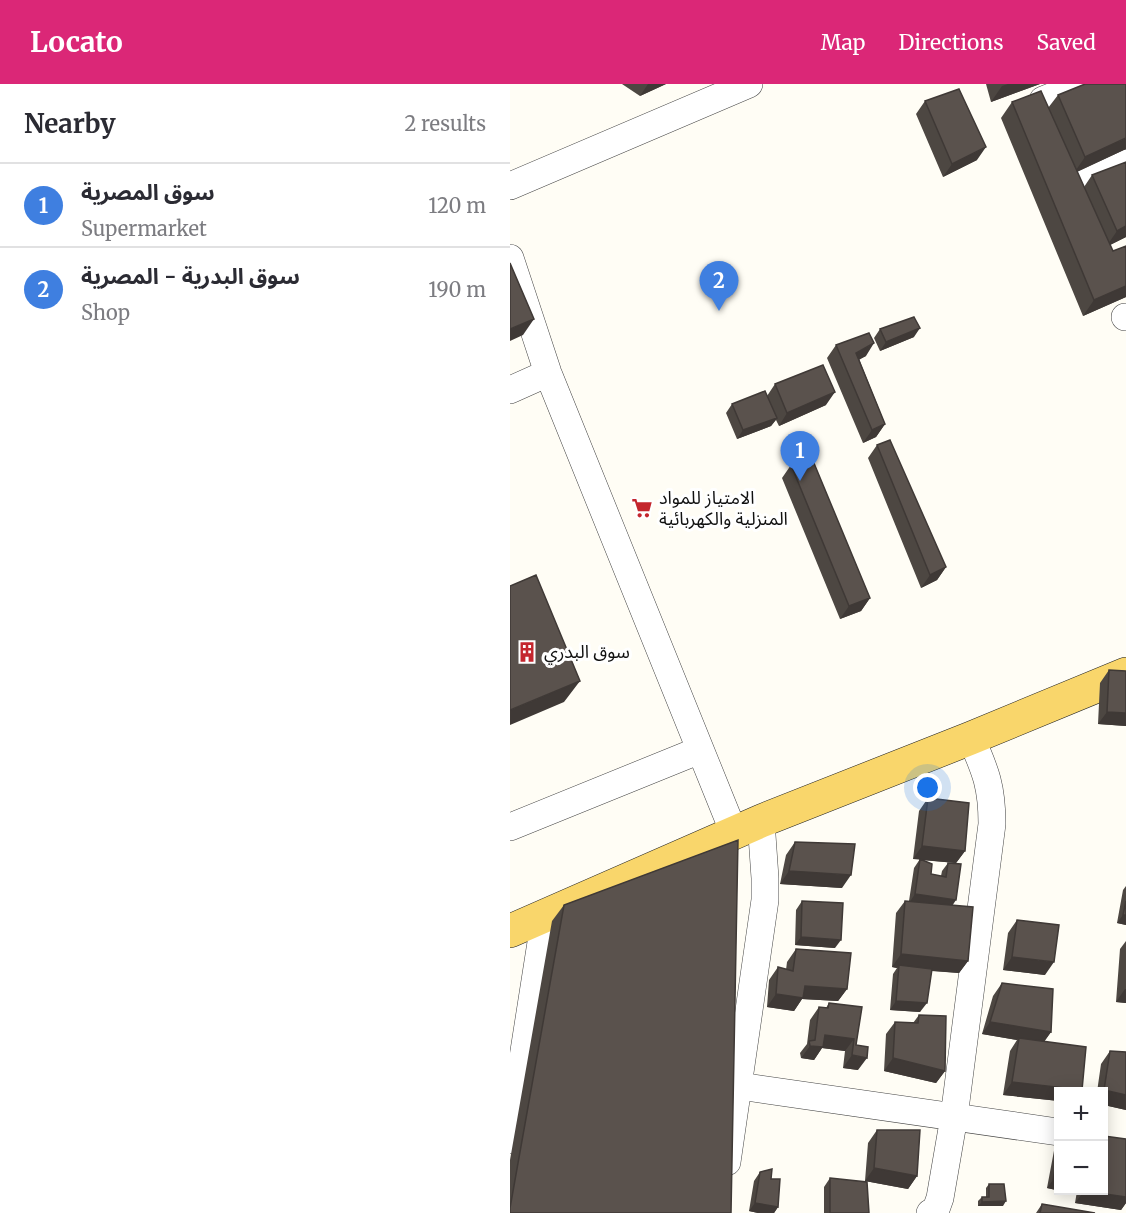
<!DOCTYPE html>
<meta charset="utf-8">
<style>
:root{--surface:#fff;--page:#f2f2f3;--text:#2b2b33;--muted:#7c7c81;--line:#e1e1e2;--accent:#db2777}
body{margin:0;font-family:Merriweather,"Noto Sans Arabic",serif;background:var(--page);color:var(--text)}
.controls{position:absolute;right:18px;bottom:18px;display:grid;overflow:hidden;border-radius:0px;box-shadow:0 3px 15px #0003}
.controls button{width:54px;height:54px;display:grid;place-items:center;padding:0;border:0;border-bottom:2px solid var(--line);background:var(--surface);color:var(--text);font:30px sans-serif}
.you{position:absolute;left:418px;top:704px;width:21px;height:21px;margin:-15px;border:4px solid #fff;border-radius:50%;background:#1a73e8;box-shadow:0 0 0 9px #1a73e833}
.badge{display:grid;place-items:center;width:39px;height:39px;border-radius:50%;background:var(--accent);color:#fff;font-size:20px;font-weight:700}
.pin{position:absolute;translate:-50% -50px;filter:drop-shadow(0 2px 3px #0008)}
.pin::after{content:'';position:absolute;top:32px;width:21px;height:18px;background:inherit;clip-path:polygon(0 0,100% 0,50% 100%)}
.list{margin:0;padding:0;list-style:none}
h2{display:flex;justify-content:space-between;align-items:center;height:78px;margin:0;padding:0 24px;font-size:26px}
h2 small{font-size:20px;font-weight:400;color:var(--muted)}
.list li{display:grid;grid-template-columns:39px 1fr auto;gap:18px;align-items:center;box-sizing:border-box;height:84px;padding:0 24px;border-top:2px solid var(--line)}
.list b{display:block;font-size:22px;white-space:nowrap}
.list p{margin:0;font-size:20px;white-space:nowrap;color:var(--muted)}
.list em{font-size:20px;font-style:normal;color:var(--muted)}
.map{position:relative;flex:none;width:616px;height:1129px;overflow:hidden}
header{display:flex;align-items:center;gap:36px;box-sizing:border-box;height:84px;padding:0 30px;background:var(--accent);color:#fff}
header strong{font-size:28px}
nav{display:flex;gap:33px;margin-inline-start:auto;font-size:21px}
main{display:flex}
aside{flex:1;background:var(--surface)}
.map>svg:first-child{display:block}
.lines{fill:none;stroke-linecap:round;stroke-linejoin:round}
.minor-casing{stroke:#444;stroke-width:28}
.major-casing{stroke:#222;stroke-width:34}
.minor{stroke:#fff;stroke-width:27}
.major{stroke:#f9d66b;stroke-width:33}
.wall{fill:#4d4742}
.shaded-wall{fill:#3f3936}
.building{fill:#5a524d;stroke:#3f3936;stroke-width:1.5}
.labels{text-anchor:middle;stroke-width:6;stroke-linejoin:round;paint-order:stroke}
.poi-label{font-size:18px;fill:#111;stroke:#fff;text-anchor:start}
</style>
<header>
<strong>Locato</strong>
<nav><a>Map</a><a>Directions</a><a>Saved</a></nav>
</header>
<main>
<aside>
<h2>Nearby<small>2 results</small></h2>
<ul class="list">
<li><span class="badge" style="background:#3f7fe0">1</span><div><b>سوق المصرية</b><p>Supermarket</p></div><em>120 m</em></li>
<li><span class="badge" style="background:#3f7fe0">2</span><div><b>سوق البدرية - المصرية</b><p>Shop</p></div><em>190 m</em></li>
</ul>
</aside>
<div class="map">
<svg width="616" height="1129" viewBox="0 0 616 1129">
<rect width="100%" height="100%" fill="#fffdf5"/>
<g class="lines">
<g class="minor-casing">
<path id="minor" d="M540,47L530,26L533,16L573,0
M564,101L616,79
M0,102L239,0
M0,174L38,289L224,749
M615,233H616
M0,306L38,289
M0,743L190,666
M229,1002L548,1048
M0,1056L35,833
M217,1078L255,816V794L251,737
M420,1129L425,1128L430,1114L444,1033L482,740C482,703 476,688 461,654"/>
</g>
<g class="major-casing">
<path id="major" d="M0,847L251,737L461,654L616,590"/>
</g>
<use href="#minor" class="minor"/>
<use href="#major" class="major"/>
</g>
<path class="wall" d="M112,0H156L130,12Z
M476,0H530L481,18Z
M548,11L616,65L567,88L574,103L582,91L616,78V153L600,161L603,167L616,162V213L573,232L491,34L502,18L538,24Z
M415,17L467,76L433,93L406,30Z
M370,245L404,253L370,267L364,254Z
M326,261L356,272L349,275L375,340L366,353L353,359L317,274Z
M265,300L316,321L269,342L266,336L261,342L227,355L216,329L222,320L257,312Z
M367,361L436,483L427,496L411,504L358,374Z
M281,381L360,514L351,527L330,535L272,394Z
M599,586L616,642L588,640L590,599Z
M418,714L455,767L446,779L411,776L421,790L431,792L432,787L438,779L442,821L458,877L449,889L421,887L410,928L380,926L383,890L387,884L382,883L386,829L395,817H399L404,784L410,775H403L409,727Z
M285,758L332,804L270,800L276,771Z
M616,802V841L607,839L613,806Z
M292,817L325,864L285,861L286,826Z
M54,821L0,1129V1076L42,837Z
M507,836L535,891L493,886L498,849Z
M616,857V919L606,918L610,865Z
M286,865L337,905L328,917L292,915L284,927L257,923L259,896L268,883L276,886L277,878Z
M492,899L541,948L534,958L572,1006L570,1008H549V1017L493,1011L500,967L507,956L472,950L483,912Z
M319,919L352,923L346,961L348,986L333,984L335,967L312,964L304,976L291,974L290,969L297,960L300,936L309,923L316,924Z
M409,931L435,987L426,999L374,987L376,950L385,938L403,939Z
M600,967L616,968V1026L594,1021V1008H587L591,980Z
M367,1046L407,1092L398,1105L355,1097L358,1059Z
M549,1052V1107H556L555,1108L537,1104L546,1056Z
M616,1055V1119L611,1126L565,1119L567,1107H594Z
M250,1088L261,1095L268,1123L264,1129H248L239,1127L244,1097Z
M320,1094L359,1129H314V1103Z
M479,1100L493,1122H468V1117L472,1113H476V1104Z
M532,1120L585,1129H526Z"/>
<path class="shaded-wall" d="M138,0H156L130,12Z
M498,0H530L481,18L492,2Z
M616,54V65L564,89L575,73Z
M476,63L467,76L433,93L442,80Z
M616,142V153L596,163L607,147Z
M616,202V213L573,232L584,216Z
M24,235L13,251L0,257V245Z
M410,244L404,253L370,267L376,258Z
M364,259L356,272L338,282L346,269Z
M325,308L316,321L269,342L277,329Z
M267,334L261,342L227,355L233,346Z
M375,340L366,353L353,359L362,346Z
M436,483L427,496L411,504L420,491Z
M360,514L351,527L330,535L339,522Z
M70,597L54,618L0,641V626Z
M597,628L616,629V642L588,640Z
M412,762L455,767L446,779L403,775Z
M279,787L341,791L332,804L270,800Z
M405,810L446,816L440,825L399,819Z
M613,831H616V841L607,839Z
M291,853L331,856L325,864L285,861Z
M391,870L458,877L449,889L389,884V881L387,884L382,883Z
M502,873L544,878L535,891L493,886Z
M295,902L337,905L328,917L292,915L284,927L257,923L266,910Z
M615,905H616V919L606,918Z
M386,917L417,919L410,928L380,926Z
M480,938L541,948L532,960L509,954L507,956L472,950Z
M315,951L344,955L335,967L312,964L304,976L291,974L300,962Z
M342,971L357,974L348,986L333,984Z
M383,974L435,987L426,999L374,987Z
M502,998L572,1006L570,1008H549V1017L493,1011Z
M594,1006L616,1011V1026L594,1021L593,1008Z
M364,1084L407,1092L398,1105L355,1097Z
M543,1096L549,1097V1107H556L555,1108L537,1104Z
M574,1107L616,1113V1119L611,1126L565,1119Z
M496,1117L493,1122H468L472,1118Z
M245,1119L268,1123L264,1129H248L239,1127Z"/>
<path class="building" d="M575,0H616V54L575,73L548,11Z
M449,5L476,63L442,80L415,17Z
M531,7L603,167L616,162V202L584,216L502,18Z
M616,78V142L607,147L582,91Z
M0,179L24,235L0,245Z
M404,233L410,244L376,258L370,245Z
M359,249L364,259L346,269L375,340L362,346L326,261Z
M313,281L325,308L277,329L265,300Z
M255,307L267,334L233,346L222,320Z
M380,356L436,483L420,491L367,361Z
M301,372L360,514L339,522L281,381Z
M26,491L70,597L0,626V502Z
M599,586L616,587V629L597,628Z
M418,714L459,719L455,767L412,762Z
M228,756L221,1129H0V1124L54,821Z
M285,758L345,760L341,791L279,787Z
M410,775L422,780L421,790L436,793L438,779L451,780L446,816L405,810Z
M292,817L333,819L331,856L291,853Z
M395,817L463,823L458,877L391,870Z
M616,817V831H613Z
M507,836L549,841L544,878L502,873Z
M286,865L341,869L337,905L295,902L293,914L266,910L268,883L283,887Z
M389,881L422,885L417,919L386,917Z
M492,899L543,905L541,948L480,938Z
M319,919L352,923L346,961L358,963L357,974L342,971L344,955L315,951L313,963L300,962L299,957L305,956L309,923L318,924Z
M409,931L436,932L435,987L383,974L385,938L408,939Z
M509,954L576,963L572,1006L502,998Z
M600,967L616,968V1011L594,1006Z
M367,1046H410L407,1092L364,1084Z
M594,1052L616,1055V1113L574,1107H594Z
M549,1066V1097L543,1096Z
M262,1085L261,1095H270L268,1123L245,1119L250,1088Z
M320,1094L357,1098L359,1129H320Z
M479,1100H494L496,1117L472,1118V1113H479Z
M532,1120L585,1129H530Z"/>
<defs>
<g id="supermarket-bare" transform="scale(1.62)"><path d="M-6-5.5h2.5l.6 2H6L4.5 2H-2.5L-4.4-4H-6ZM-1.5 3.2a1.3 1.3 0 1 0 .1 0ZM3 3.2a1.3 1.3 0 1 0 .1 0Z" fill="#c4262e" stroke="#fff" stroke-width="2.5" paint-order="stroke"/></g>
<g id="building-bare" transform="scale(1.62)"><path d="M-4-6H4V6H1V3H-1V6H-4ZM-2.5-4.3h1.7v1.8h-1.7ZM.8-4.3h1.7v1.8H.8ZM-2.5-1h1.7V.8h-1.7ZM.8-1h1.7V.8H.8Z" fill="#c4262e" stroke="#fff" stroke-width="2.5" paint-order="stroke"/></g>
</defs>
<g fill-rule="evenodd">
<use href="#supermarket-bare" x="132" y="424"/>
<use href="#building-bare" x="17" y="568"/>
</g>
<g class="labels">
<g class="poi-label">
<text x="149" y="420">الامتياز للمواد<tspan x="149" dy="21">المنزلية والكهربائية</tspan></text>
<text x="34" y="574">سوق البدري</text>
</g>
</g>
</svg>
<div class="controls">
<button>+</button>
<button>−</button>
</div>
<div class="you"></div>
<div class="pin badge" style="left:290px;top:397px;background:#3f7fe0">1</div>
<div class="pin badge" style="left:209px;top:227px;background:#3f7fe0">2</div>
</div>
</main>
